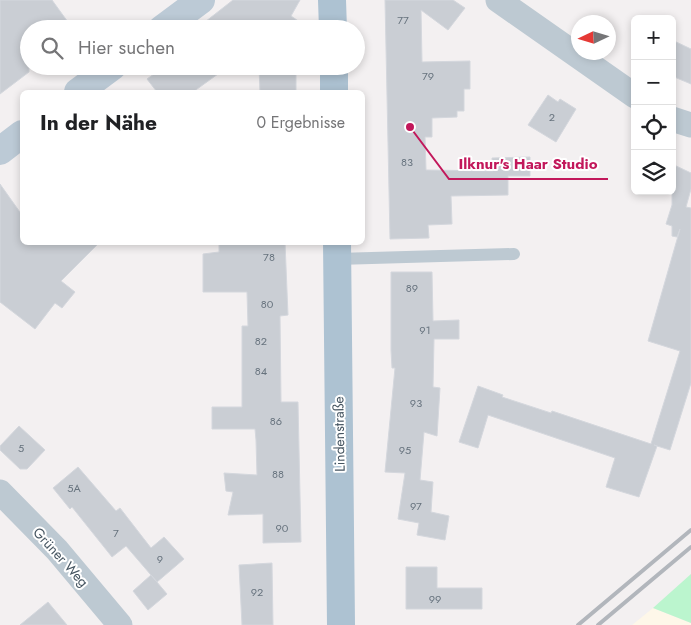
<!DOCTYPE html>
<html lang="de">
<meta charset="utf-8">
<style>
:root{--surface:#fff;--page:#f2f2f2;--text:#202124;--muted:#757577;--line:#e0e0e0}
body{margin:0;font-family:Jost,sans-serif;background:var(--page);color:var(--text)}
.controls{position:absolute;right:15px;top:15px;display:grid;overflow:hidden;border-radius:8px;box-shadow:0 2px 8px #0003}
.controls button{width:45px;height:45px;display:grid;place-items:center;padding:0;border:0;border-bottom:1px solid var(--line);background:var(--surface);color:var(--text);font:25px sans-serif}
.compass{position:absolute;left:571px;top:15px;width:45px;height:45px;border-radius:50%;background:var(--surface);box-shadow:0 2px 8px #0003;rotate:266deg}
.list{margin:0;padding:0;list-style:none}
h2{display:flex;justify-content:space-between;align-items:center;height:65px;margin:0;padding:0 20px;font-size:21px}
h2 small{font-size:16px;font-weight:400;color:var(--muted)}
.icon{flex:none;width:28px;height:28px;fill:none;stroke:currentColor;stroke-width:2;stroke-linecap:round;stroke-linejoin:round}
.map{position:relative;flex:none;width:691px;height:625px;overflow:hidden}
.search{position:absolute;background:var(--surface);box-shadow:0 2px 8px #0003;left:20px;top:20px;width:345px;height:55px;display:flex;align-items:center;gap:12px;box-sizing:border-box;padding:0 18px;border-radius:28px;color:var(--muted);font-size:19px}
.panel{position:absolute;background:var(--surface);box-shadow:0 2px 8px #0003;left:20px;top:90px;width:345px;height:155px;border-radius:8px}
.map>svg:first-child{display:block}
.commercial{fill:#fef7e9}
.green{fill:#bbf5ce}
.building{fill:#caced4;stroke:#d4d7dd}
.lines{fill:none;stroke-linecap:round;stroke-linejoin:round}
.lane{stroke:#bdc9d2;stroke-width:12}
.street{stroke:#bdc9d2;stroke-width:25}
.secondary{stroke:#bccad6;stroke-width:28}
.primary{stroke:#adc2d2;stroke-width:28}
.rail{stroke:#b2b6bc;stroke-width:4}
.labels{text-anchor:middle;stroke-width:4;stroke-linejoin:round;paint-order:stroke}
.number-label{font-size:11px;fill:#67737e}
.street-label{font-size:14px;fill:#465561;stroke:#fff}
.leader{fill:none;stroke:#c2185b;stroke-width:2}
.callout-dot{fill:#c2185b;stroke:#fff;stroke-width:2}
.callout-label{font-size:15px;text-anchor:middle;font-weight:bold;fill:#c2185b;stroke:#fff;stroke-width:4;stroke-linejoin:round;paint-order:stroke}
</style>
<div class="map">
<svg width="691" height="625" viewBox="0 0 691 625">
<rect width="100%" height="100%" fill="#f3f0f1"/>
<path class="commercial" d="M653,608L691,623V625H632Z"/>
<path class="green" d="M691,574V623L653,608Z"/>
<path class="building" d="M0,0H52L73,29H29V72L0,94Z
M233,0H300L291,16L310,29H196Z
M385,0H453L465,8L448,30L421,10L422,62L470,61V89H464V111H457V117L432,118V137H425L426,170L493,171L492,158L530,157V176H508V195L451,196L452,224L428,225L429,238L390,239Z
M672,40L691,49V84L672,76Z
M165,66H229L193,92H157L147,79Z
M259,66H296V92H260Z
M548,95L558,102L560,99L576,109L556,142L528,125Z
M672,164L691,173V189L686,207L691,208V383L670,450L654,445L657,446L639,497L606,487L615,458L488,415L478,448L459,442L478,386L503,395L502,397L551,413L552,411L651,444L680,351L648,341L680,229L677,237L672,236V226L666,224L672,205Z
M0,184L22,215V242H100L61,281L75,292L62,308L55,303L35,329L0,302Z
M219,242H285L288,315L280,316L281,402H298L301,542L263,543V514L228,515L233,492L226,491L224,473L257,475L256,440L255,429H212V407H242V326H248L247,292H203V254L219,252Z
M391,272H432L433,321L459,320V339H434L433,387L440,388L437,436L424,432L420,480L433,482L431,512L449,516L445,540L417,535L419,523L398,519L405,473L385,472L395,368H392L391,350Z
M19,426L45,450L27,469H20L0,450V446Z
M78,467L116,511L120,508L151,548L164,537L184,559L157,582L126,546L112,557L72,507L70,509L53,488Z
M272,563L273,625H242L239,565Z
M406,567H437V588H482V609H406Z
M151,575L167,594L148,610L133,591Z
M48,602L67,625H20Z"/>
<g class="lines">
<path class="lane" d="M337,259L514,254"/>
<path class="street" d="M498,0L635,96
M672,119L691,125
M0,492L57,550L120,625"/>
<path class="secondary" d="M162,29L201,0
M78,92L113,66
M0,151L22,134"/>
<path class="primary" d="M332,0L333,29
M334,66V92
M337,242L341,625"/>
<path class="rail" d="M578,625L691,530
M598,625L691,547"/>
</g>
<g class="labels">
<g class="number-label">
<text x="403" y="24">77</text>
<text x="428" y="80">79</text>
<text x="552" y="121">2</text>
<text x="407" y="166">83</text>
<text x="269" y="261">78</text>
<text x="412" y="292">89</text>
<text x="267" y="308">80</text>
<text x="425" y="334">91</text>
<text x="261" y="345">82</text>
<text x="261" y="375">84</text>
<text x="416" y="407">93</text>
<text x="276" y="425">86</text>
<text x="21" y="452">5</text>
<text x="405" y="454">95</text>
<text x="278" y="478">88</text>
<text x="74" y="492">5A</text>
<text x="416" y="510">97</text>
<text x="282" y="532">90</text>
<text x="116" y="537">7</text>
<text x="160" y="563">9</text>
<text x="257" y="596">92</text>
<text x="435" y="603">99</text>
</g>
<g class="street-label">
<text transform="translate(339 434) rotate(-91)" y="5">Lindenstraße</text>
<text transform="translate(61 557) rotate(48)" y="5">Grüner Weg</text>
</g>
</g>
<path class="leader" d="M410 127L449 179H608"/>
<circle class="callout-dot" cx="410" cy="127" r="5"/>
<g class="callout-label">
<text x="528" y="169">Ilknur's Haar Studio</text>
</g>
</svg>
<div class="controls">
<button>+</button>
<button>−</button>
<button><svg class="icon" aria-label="locate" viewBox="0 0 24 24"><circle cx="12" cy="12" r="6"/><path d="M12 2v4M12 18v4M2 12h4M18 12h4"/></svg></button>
<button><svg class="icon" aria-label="layers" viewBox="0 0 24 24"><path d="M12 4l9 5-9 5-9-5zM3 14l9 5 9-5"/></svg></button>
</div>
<svg class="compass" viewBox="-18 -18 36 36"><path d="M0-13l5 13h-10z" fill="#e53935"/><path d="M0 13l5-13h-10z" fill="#757577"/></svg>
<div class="search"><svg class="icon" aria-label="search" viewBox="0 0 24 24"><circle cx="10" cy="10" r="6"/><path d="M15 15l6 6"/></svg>Hier suchen</div>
<section class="panel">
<h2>In der Nähe<small>0 Ergebnisse</small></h2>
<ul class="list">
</ul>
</section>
</div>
